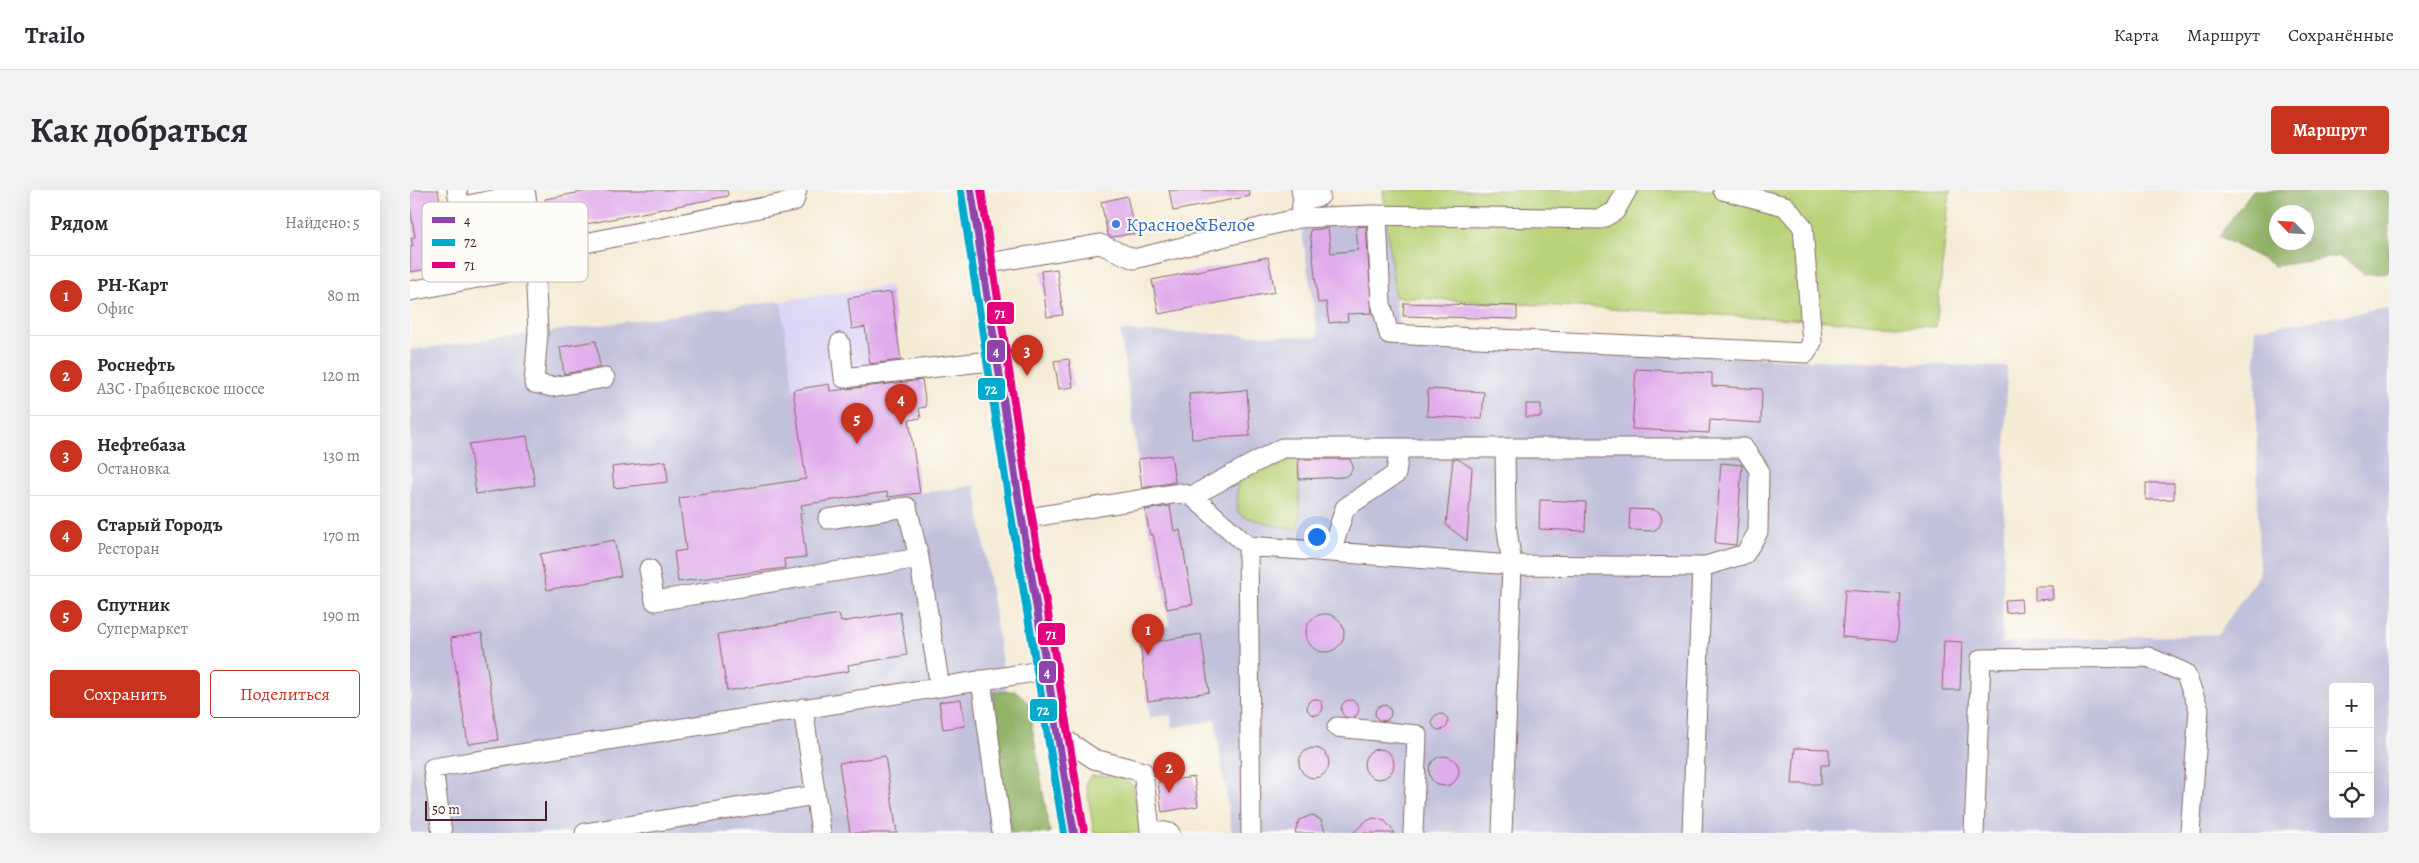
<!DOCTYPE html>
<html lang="ru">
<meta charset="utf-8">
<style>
:root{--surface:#fff;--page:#f2f2f3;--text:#2b2b33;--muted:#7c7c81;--line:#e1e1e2;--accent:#c8321e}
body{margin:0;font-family:Alegreya,serif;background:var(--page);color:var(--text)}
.controls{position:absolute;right:15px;bottom:15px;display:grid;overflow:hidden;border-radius:5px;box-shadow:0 5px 20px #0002}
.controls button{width:45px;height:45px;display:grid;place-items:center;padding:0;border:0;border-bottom:1px solid var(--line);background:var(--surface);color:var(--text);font:25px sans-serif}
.compass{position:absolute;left:1859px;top:15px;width:45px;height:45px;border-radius:50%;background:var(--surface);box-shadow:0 5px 20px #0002;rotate:295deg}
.scale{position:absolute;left:15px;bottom:12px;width:122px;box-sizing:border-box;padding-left:5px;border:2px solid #4a1f2b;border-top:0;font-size:14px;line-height:18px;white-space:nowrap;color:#4a1f2b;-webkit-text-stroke:4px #fdfcf7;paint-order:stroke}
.you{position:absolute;left:906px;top:346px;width:18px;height:18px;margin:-12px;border:4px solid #fff;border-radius:50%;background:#1a73e8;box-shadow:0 0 0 8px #1a73e833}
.badge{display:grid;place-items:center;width:32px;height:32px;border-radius:50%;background:var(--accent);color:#fff;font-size:16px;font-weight:700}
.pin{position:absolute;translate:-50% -41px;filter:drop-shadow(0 1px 2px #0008)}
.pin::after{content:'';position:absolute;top:26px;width:18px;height:15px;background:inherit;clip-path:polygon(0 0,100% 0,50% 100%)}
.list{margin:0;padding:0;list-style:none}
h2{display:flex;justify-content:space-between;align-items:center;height:65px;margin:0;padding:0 20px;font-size:21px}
h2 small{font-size:16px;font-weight:400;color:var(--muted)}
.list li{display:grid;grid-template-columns:32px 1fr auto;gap:15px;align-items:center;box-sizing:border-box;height:80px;padding:0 20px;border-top:1px solid var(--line)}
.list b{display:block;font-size:19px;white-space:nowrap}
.list p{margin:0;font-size:16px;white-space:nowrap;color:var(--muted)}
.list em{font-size:16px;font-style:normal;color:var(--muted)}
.actions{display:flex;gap:10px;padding:15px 20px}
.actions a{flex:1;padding:11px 0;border:1px solid var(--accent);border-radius:5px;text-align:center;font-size:18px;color:var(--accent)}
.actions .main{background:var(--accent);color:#fff}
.icon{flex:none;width:28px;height:28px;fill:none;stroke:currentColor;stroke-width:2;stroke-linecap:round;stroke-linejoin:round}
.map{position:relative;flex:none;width:1979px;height:643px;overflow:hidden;border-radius:5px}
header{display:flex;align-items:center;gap:30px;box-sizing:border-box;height:70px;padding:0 25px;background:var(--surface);border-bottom:1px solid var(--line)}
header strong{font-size:24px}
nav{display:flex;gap:28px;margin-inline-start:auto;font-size:18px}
.intro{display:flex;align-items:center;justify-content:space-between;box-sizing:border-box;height:120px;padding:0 30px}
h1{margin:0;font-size:35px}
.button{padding:12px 22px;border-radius:5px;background:var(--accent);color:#fff;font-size:18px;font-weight:700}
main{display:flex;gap:30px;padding:0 30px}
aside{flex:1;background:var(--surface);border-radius:5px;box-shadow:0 5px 20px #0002}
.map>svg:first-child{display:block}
.built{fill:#ddd5f6}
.industrial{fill:#c2c1dc;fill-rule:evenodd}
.green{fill:#b8d277;stroke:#817851}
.forest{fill:#92b468;stroke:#6e6a4a;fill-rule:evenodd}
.building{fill:#e0abeb}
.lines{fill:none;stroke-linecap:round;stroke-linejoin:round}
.minor-casing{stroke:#866666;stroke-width:21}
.major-casing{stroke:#866666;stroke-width:26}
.minor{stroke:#fff;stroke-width:19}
.major{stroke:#fff;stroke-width:24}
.bus-1-casing{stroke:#fdfcf7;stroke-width:11}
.bus-2-casing{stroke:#fdfcf7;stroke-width:11}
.bus-3-casing{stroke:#fdfcf7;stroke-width:11}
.bus-1{stroke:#8e44ad;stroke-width:8}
.bus-2{stroke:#00a9ce;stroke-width:8}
.bus-3{stroke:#e5007d;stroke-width:8}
.shop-dot{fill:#3f7fe0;stroke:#fdfcf7;stroke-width:2}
.labels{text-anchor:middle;stroke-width:4;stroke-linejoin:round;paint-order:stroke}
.shop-label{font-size:19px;fill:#366cbe;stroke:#fdfcf7;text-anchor:start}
.key{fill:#fdfcf7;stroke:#c7baba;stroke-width:1}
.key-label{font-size:14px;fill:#4a1f2b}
.line-badge{stroke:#fdfcf7;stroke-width:2}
.badge-label{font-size:14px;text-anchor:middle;font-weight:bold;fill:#fff}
</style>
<header>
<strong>Trailo</strong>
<nav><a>Карта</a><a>Маршрут</a><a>Сохранённые</a></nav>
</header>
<div class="intro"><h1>Как добраться</h1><a class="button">Маршрут</a></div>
<main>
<aside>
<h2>Рядом<small>Найдено: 5</small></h2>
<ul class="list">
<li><span class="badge">1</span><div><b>РН-Карт</b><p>Офис</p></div><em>80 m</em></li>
<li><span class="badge">2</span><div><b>Роснефть</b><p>АЗС · Грабцевское шоссе</p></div><em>120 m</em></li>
<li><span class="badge">3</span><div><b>Нефтебаза</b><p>Остановка</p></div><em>130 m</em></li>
<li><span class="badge">4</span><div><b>Старый Городъ</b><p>Ресторан</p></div><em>170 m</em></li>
<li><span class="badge">5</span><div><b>Спутник</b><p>Супермаркет</p></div><em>190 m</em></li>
</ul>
<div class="actions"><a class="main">Сохранить</a><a>Поделиться</a></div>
</aside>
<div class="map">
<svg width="1979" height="643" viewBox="0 0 1979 643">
<rect width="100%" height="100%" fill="#fdfcf7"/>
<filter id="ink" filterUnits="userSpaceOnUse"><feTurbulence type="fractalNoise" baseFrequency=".02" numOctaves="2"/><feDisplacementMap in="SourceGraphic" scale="10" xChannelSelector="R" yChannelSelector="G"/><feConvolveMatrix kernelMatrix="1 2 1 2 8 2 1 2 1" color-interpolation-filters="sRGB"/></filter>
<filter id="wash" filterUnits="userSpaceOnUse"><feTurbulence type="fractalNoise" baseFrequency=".0096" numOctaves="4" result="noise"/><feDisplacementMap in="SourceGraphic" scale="20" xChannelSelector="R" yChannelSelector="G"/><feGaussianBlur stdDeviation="1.12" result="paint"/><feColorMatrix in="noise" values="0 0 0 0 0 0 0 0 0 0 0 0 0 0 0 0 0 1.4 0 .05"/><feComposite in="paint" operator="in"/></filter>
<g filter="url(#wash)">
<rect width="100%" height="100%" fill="#f4ebd5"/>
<path class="built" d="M480,95L510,303L478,307L477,302L395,281L371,111Z"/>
<path class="industrial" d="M976,34L991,155L1597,177L1592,453L1808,444L1849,385L1845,139L1979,118V643H822L805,530L762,538L761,525L740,527L728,440L760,436L743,345H740L735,318L710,141L908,147L891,36ZM1923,497H1960V624H1923Z
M371,111L395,281L477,302L478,307L565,296L618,643H0V160Z"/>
<path class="green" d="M973,0H1540L1526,137L985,107Z
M872,269H888L890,336L884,340L835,327L828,323L827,299L829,288Z
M706,585L723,595L731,643H684L676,592L681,586Z"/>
<path class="forest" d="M1843,0H1979V82L1954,84L1931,66L1865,76L1809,46ZM1866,22H1896V52H1866Z
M606,501L618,513L640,643H601L583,525L584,502Z"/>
<g id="blocks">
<path class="building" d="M0,0H28L35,43L102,32L107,64L0,82V57L3,56L1,48L5,47L0,17Z
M182,0H317L318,6L141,41L135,9Z
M759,0H839L840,6L763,21Z
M717,6L725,43L703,47L698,45L691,12Z
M956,36L962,123L937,124L938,131L919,133L916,112L908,113L900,40L918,38L921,63L948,60L946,37Z
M858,67L865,102L749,124L742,90Z
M647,79L653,125L637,127L631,81Z
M481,102L491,170L460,174L455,137L442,139L438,108Z
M994,113L1107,116V129L993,126Z
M186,151L190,177L154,184L150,157Z
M659,169L663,197L649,199L644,171Z
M1226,179L1302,183V196L1352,199L1351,233L1300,230L1299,243L1222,239Z
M512,190L516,217L509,218L511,228L499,230L510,303L478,307L477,302L391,315L393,323H390L396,367L374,369L375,378L268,392L264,362L276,360L269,308L396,289L383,200L419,194L420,201Z
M1018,199L1074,202L1072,229L1017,226Z
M837,200L840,246L782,249L779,204Z
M1116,214H1131V227H1116Z
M117,246L125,295L66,304L59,254Z
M761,265L765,292L732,298L728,269Z
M888,269H940L943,276L940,284L934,287L889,289Z
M1043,269H1048L1062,278L1057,351L1036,335Z
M256,271L258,292L204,298L202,277Z
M1311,273L1332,275L1326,355L1305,353Z
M1736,293H1764V309L1736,310Z
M1130,310L1176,312L1175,341L1129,339Z
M760,316L764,341L770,340L783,414L757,419L743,344L740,345L735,320Z
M1220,319L1244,320L1250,323L1252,330L1249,337L1243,341L1219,340Z
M204,350L211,386L137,400L130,364Z
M1625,396H1642L1643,409L1625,410Z
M1435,400L1491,404L1487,451L1432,447Z
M1611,409L1612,421L1596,423L1595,410Z
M490,422L497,465L438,475L439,481L317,501L308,444L429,424L431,432Z
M896 443a19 19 0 1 1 38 0a19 19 0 1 1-38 0Z
M72,443L88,550L58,554L41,448Z
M791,444L799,502L738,511L730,454Z
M1534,451L1552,452L1550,500H1532Z
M897 517a8 8 0 1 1 16 0a8 8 0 1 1-16 0Z
M551,509L555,536L533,539L529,512Z
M931 519a9 9 0 1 1 18 0a9 9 0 1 1-18 0Z
M965 523a8 8 0 1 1 16 0a8 8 0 1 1-16 0Z
M1022 532a8 8 0 1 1 16 0a8 8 0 1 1-16 0Z
M1385,558L1419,559V575H1411V594H1382Z
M889 573a15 15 0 1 1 30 0a15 15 0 1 1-30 0Z
M954 574a15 15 0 1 1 30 0a15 15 0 1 1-30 0Z
M475,566L487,643H440L429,573Z
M1019 581a15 15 0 1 1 30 0a15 15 0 1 1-30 0Z
M784,587L788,616L752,622L748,592Z
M902,625L911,630L916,643H885L889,630Z
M964,628L975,631L985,643H943L956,631Z"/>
</g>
</g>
<g filter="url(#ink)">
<use href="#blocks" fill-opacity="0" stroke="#866666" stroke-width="1"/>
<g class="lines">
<g class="minor-casing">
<path id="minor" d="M47,0L50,17L101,6L105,0
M115,0L125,63L384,11L387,0
M893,10L910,6L908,0
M967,25L971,113L979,144L1396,163L1402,152L1393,37L1375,16L1313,0
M889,28L961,25L1191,29L1205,21L1217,0
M573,74L690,54L724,69L889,28L893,10L891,0
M125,77L128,143L124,193L142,197L195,188
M0,101L125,77V65
M430,153L434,188L588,170
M418,329L497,317L509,368L530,497
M612,329L769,303L782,306L838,356L1102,375L1292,377L1335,364L1348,342L1349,280L1334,258H872L782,306
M838,356L841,643
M921,362L935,318L986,284L989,259
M239,379L245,411L509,368
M571,490L592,643
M393,518L411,643
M927,537L1007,545L1003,643
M647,544L684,569L733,582L740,639L760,643
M32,643L23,578L637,480
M175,643L405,605
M1092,643L1102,375L1096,332L1095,259
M1282,643L1292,377
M1564,643L1571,469L1738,467L1775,483L1789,519L1780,643"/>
</g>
<g class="major-casing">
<path id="major" d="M561,0L609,311L664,643"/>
</g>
<use href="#minor" class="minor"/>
<use href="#major" class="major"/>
<g class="bus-1-casing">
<path id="bus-1" d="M561,0L609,311L664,643"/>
</g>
<g class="bus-2-casing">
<path id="bus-2" d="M551,2L599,313L654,643"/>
</g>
<g class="bus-3-casing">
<path id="bus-3" d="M571,0L619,309L674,641"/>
</g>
<use href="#bus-1" class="bus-1"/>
<use href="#bus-2" class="bus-2"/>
<use href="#bus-3" class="bus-3"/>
</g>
</g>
<circle class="shop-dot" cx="706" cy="34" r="5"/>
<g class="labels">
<g class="shop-label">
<text x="716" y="41">Красное&amp;Белое</text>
</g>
</g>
<rect x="12" y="12" width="166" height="80" rx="8" class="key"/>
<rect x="22" y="27" width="23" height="6" fill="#8e44ad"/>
<rect x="22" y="49" width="23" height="7" fill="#00a9ce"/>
<rect x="22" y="72" width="23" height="6" fill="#e5007d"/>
<g class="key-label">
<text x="54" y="35">4</text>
<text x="54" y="57">72</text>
<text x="54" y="80">71</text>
</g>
<g class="line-badge">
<rect x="576" y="111" width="29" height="24" rx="5" fill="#e5007d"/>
<rect x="576" y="149" width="20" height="24" rx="5" fill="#8e44ad"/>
<rect x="567" y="187" width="29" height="24" rx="5" fill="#00a9ce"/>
<rect x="627" y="432" width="29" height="24" rx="5" fill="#e5007d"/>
<rect x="628" y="470" width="19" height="24" rx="5" fill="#8e44ad"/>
<rect x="619" y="508" width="29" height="24" rx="5" fill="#00a9ce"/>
</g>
<g class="badge-label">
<text x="590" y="128">71</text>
<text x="586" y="166">4</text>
<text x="581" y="204">72</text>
<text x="641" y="449">71</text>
<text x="637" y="487">4</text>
<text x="633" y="525">72</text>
</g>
</svg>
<div class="controls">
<button>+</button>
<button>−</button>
<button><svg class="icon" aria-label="locate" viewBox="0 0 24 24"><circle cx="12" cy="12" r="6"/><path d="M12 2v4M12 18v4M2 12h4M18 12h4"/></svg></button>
</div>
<svg class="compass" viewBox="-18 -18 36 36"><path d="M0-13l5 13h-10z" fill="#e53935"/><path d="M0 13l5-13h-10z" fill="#7c7c81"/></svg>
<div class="scale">50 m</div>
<div class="you"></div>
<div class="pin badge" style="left:738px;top:465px">1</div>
<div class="pin badge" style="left:759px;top:603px">2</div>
<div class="pin badge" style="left:617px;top:186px">3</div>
<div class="pin badge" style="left:491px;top:235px">4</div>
<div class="pin badge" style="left:447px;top:254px">5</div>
</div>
</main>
